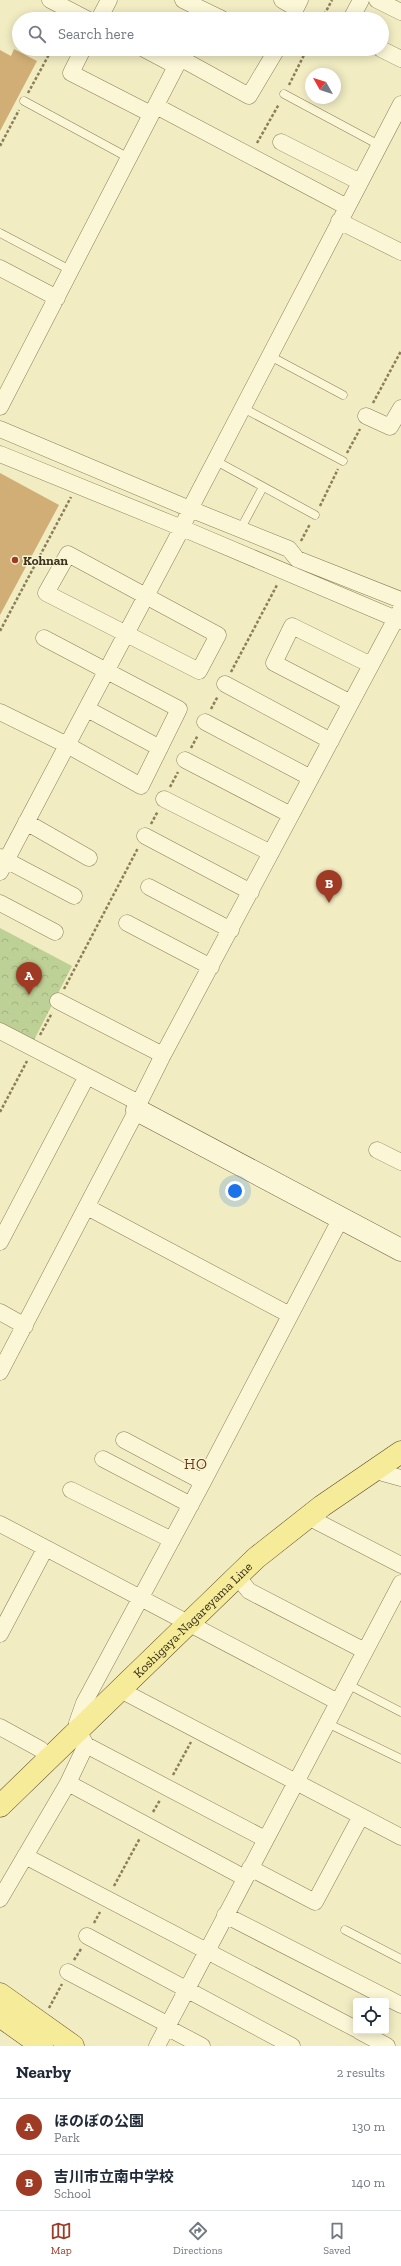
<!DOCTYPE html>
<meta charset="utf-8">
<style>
:root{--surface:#fff;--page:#f6f6f7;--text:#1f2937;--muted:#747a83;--line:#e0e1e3;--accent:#9f3b24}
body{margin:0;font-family:"Zilla Slab","Noto Sans JP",serif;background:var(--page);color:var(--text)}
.controls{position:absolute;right:12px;bottom:12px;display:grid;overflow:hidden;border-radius:4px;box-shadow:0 2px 10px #0003}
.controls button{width:36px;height:36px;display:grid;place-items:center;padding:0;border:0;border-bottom:1px solid var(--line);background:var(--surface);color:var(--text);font:20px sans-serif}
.compass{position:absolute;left:305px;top:68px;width:36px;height:36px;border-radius:50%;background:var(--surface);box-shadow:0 2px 10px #0003;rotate:309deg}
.you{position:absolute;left:235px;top:1191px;width:14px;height:14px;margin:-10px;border:3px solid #fff;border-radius:50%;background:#1a73e8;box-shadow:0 0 0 6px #1a73e833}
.badge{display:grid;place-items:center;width:26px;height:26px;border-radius:50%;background:var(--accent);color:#fff;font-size:13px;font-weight:700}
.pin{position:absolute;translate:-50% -33px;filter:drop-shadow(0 1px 2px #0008)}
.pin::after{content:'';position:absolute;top:21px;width:14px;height:12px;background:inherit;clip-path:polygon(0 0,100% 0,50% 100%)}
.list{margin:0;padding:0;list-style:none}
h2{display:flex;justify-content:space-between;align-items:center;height:52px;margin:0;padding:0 16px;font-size:17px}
h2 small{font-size:13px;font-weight:400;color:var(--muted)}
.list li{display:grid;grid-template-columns:26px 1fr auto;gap:12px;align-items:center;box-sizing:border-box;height:56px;padding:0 16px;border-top:1px solid var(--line)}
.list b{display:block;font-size:15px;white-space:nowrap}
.list p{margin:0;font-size:13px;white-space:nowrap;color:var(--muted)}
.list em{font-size:13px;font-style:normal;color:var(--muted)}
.icon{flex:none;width:22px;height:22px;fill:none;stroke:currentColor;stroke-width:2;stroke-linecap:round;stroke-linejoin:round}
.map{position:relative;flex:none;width:401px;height:2046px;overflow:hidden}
.search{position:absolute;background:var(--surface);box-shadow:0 2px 10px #0003;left:12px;right:12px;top:12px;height:44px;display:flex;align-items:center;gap:10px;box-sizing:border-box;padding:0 14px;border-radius:22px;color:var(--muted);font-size:15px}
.sheet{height:164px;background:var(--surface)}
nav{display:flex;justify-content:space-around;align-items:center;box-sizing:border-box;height:56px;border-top:1px solid var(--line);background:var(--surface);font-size:11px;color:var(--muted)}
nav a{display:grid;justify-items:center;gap:2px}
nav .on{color:var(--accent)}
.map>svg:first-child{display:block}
.park{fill:url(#park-crowns)}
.building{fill:#d1ae75}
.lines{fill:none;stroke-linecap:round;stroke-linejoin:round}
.lane-casing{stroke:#8c7e58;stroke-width:9}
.street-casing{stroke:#8c7e58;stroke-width:17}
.secondary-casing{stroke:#6e5e3b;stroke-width:23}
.primary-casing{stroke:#594a2c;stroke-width:23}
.path{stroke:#8c7e58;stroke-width:2.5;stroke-dasharray:3 2;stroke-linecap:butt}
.lane{stroke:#fbf7d6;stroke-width:8}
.street{stroke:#fbf7d6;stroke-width:16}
.secondary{stroke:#fbf7d6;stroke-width:22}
.primary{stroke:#f6eb98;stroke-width:22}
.poi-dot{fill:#9f3b24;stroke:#f8f4d2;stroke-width:1.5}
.labels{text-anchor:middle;stroke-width:3;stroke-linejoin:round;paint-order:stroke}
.poi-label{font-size:13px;font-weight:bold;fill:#3b311d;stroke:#f8f4d2;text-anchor:start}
.street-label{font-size:13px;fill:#3b311d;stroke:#f8f4d2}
.quarter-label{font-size:15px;letter-spacing:1px;fill:#6a3a1a;stroke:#f8f4d2}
</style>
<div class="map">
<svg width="401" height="2046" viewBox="0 0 401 2046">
<defs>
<pattern id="park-crowns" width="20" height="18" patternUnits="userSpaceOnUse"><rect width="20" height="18" fill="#bdd095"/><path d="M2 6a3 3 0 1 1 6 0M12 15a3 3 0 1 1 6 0" fill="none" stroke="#a3b380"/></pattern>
</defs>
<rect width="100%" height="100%" fill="#f1ecc2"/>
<path class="park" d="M0,928L72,966L33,1042L0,1024Z"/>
<path class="building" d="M14,49L37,61L0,131V50L11,56Z
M0,473L59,505L0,615Z"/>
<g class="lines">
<g class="lane-casing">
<path id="lane" d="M284,94L379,145
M24,101L129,158
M0,233L72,271
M270,356L343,395
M243,408L343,461
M216,461L315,515
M240,530L263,487
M347,1684L401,1712
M327,1723L401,1759
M345,1930L401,1959"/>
</g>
<g class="street-casing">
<path id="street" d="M50,0L87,19
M183,0L222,19
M282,0L296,8L300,0
M377,0L401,12
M99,19L109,0
M351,19L361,0
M83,49L71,73L151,114
M144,49L176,66
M381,49L401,59
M180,58L249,96L277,49
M156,106L347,207
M281,142L360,182
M339,221L401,252
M0,268L57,298
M0,407L185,49
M366,416L390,427L401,408
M0,429L190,509L401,104
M0,454L182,528L401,621
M68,554L218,635L199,671L46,593Z
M225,684L331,741
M351,703L274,663L292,626L371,665
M87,709L160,748
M0,712L67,745L141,786L179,709L44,638
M205,722L311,778
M185,760L291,815
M164,799L271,853
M26,822L89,858
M145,836L251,892
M0,857L74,896
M0,872L182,528L190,509L289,549L297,559L401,600
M149,887L231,930
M0,903L55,932
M127,923L211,967
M58,1001L163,1055
M0,1031L139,1103
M377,1150L401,1162
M87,1207L290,1315
M0,1242L87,1076
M0,1312L25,1326
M0,1372L137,1110L139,1103L163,1055L401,609
M124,1440L203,1482
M103,1459L191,1505
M378,1466L383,1473L401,1478
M71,1490L172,1540
M308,1517L401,1565
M0,1524L338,1702
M237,1576L249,1591L365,1651
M0,1634L45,1549
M123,1688L128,1694L401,1837
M0,1727L40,1749L50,1758
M86,1745L265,1839
M68,1783L245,1878
M25,1856L356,2029
M250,1868L315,1902L361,1816
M0,1899L68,1783L86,1745L78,1731L77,1723L84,1703L203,1482L341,1218
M225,1915L401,2005
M87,1936L292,2046
M68,1972L167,2024
M166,2027L202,2046
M359,2031L387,2046
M157,2046L401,1583"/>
</g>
<g class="secondary-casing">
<path id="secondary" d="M137,1110L401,1250"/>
</g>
<g class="primary-casing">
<g id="primary">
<path id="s1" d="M0,1806L256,1558L322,1506L401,1452"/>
<path d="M0,1994L73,2046"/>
<path d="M0,2016L42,2046"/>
</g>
</g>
<path class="path" d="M322,19L332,0
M289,85L307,49
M28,93L52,49
M257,143L279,104
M0,146L19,110
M373,403L401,351
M347,453L360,429
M320,506L338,469
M301,541L310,524
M0,631L71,497
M231,672L277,585
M211,709L218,696
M191,748L198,735
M170,787L178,772
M151,824L158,811
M64,989L138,848
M40,1035L52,1013
M0,1112L27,1061
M173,1775L191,1742
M153,1812L160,1800
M114,1886L140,1838
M94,1923L100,1912
M74,1960L81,1949
M49,2008L62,1984"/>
<use href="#lane" class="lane"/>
<use href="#street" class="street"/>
<use href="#secondary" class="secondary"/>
<use href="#primary" class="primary"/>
</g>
<circle class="poi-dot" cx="15" cy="560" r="4"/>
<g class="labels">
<g class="poi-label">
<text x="23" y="565">Kohnan</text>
</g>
<g class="street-label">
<text dy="5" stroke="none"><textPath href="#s1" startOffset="268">Koshigaya-Nagareyama Line</textPath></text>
</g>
<g class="quarter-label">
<text x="196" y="1469">HO</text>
</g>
</g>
</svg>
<div class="controls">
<button><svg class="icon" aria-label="locate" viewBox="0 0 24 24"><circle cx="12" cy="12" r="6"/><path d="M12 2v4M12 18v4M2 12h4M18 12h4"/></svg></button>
</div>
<svg class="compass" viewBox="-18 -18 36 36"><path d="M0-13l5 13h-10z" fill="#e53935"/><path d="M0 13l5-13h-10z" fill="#747a83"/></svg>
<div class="you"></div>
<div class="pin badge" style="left:29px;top:995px">A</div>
<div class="pin badge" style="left:329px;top:903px">B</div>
<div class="search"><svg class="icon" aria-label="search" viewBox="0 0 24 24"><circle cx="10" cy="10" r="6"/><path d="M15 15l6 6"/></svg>Search here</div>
</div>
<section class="sheet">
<h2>Nearby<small>2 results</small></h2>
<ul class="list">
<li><span class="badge">A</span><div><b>ほのぼの公園</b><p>Park</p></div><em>130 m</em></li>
<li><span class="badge">B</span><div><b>吉川市立南中学校</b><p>School</p></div><em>140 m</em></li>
</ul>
</section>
<nav>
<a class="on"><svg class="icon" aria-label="map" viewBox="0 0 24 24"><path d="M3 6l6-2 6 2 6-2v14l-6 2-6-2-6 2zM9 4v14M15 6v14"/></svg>Map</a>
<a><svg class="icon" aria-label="directions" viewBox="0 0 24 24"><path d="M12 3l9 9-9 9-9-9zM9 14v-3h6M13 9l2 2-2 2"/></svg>Directions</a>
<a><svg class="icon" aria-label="saved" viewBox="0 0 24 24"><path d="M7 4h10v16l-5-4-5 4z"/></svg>Saved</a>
</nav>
